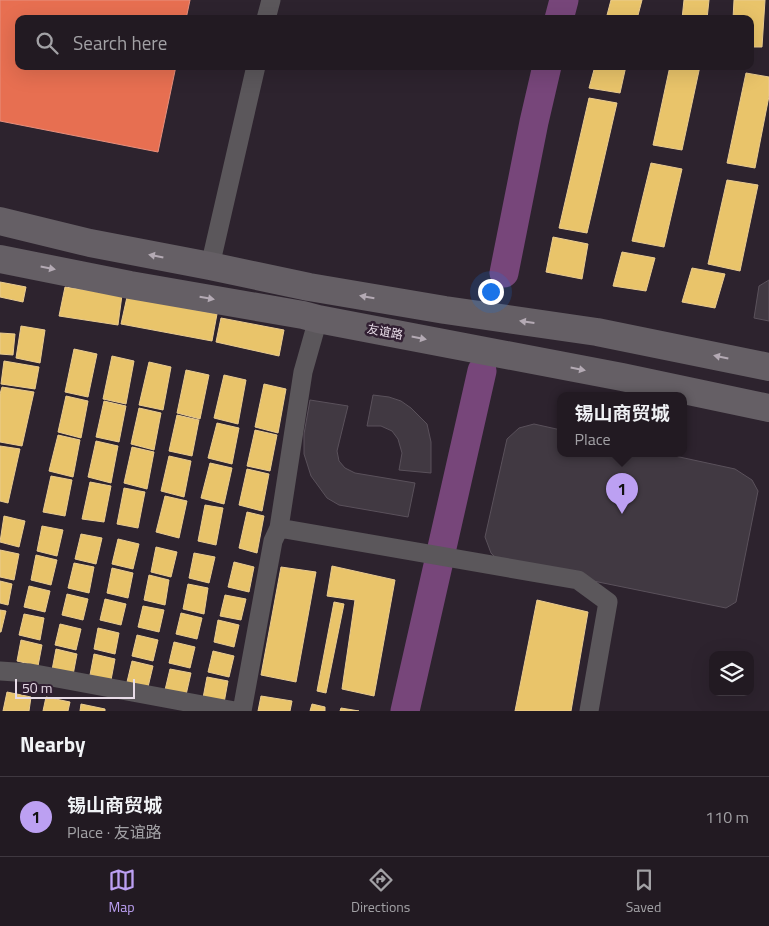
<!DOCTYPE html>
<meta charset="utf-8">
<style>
:root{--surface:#221a22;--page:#2e272f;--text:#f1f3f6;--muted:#a2a1a5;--line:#3f3840;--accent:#bca0f2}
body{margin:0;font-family:"Titillium Web","Noto Sans SC",sans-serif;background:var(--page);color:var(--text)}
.controls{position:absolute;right:15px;bottom:15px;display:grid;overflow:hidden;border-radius:10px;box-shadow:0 5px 20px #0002}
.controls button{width:45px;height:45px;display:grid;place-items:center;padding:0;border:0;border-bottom:1px solid var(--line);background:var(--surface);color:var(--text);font:25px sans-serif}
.scale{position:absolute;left:15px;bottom:12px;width:120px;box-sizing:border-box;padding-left:5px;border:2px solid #e8dce8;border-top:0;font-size:14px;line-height:18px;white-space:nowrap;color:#e8dce8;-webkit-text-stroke:4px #311f32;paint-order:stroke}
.you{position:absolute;left:490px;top:291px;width:18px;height:18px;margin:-12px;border:4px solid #fff;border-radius:50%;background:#1a73e8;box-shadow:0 0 0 8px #1a73e833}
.badge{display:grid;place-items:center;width:32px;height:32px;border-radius:50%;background:var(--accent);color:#111;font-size:16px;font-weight:700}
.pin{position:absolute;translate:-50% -41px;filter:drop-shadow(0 1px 2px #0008)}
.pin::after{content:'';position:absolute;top:26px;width:18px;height:15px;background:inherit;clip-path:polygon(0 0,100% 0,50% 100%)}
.popup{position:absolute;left:557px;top:392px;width:130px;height:65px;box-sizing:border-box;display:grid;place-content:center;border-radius:10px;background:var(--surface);filter:drop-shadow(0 1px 4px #0005);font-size:16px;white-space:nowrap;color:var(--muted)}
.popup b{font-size:19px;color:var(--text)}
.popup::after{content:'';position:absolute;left:50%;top:100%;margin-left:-10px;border:10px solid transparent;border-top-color:var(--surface)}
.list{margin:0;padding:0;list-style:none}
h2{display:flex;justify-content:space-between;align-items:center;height:65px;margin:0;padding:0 20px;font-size:21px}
h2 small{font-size:16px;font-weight:400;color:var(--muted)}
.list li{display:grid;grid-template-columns:32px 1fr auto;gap:15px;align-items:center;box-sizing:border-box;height:80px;padding:0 20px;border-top:1px solid var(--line)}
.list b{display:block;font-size:19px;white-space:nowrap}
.list p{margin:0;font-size:16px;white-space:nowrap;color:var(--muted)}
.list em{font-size:16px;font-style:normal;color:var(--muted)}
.icon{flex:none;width:28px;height:28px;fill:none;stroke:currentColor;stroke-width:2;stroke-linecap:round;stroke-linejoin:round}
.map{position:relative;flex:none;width:769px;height:711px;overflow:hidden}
.search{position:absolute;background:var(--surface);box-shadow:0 5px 20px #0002;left:15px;right:15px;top:15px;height:55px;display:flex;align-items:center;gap:12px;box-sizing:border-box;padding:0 18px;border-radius:10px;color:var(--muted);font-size:19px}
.sheet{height:145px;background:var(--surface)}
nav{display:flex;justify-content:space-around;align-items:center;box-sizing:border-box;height:70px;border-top:1px solid var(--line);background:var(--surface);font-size:14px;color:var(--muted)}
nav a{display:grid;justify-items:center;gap:2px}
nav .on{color:var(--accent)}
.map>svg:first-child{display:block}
.homes{fill:#e9c46a;stroke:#e9cb90}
.shops{fill:#e76f51;stroke:#e7907e}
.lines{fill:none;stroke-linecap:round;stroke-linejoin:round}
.river{stroke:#77467a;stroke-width:29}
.building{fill:#413942;stroke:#5a515b}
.minor{stroke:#5b575b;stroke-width:19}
.primary{stroke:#655f65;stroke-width:28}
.oneway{fill:#b4aab4}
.labels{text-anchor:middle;stroke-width:5;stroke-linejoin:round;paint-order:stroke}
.street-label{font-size:12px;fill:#e8dce8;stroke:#311f32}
</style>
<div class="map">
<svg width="769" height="711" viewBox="0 0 769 711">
<rect width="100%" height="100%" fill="#2d232e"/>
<path class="homes" d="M611,0H642L637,19H606Z
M684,0H709L707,19H682Z
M734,0H765L762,47H750V19H733Z
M595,66H626L620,93L589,88Z
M670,66H700L682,150L653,145Z
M746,73L769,77V96L755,168L727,163Z
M589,98L617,103L587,233L559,228Z
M651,163L682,169L664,247L632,241Z
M727,180L758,185L740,271L708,264Z
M553,237L588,244L582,279L546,272Z
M622,252L655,258L646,291L613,286Z
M692,268L725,274L715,308L682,302Z
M0,282L26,287L23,302L0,297Z
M65,287L122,295L118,325L59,316Z
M127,297L217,314L212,341L121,324Z
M221,318L284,330L279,356L216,342Z
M21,326L45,330L40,363L16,358Z
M0,333L15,334L13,355L0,354Z
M74,349L97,354L88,397L65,392Z
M112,356L134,361L126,404L103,399Z
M4,361L39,367L35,389L1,384Z
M149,362L171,367L163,410L139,405Z
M186,370L209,375L200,419L177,413Z
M224,375L246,380L238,424L214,418Z
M264,384L286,389L278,433L255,427Z
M2,387L34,392L22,446L0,442V394Z
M66,396L88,401L81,438L58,432Z
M104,401L126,406L119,442L96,437Z
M139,408L161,413L154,450L131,444Z
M177,415L199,420L192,456L169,451Z
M217,423L239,428L232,464L208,458Z
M255,430L277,435L270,471L247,466Z
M58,435L80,440L73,477L49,471Z
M96,441L118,446L111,483L88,477Z
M0,446L20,449L8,503L0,501Z
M132,447L154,452L147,489L124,483Z
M169,456L191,461L184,497L161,491Z
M210,463L232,468L224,504L201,498Z
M247,469L269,474L262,511L239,505Z
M51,476L72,480L65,516L43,512Z
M90,482L111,486L104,522L82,519Z
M124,488L145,492L138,528L117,524Z
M165,496L187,501L179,538L156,532Z
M205,505L223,508L216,545L198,541Z
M247,512L264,516L257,553L239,548Z
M4,516L25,521L19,547L0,542Z
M42,526L63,530L57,556L37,551Z
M81,534L102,538L96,564L75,559Z
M118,539L139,544L133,569L112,564Z
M156,547L177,552L171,577L151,572Z
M0,550L19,554L14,580L0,577Z
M194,553L215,557L209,583L189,578Z
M36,555L57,560L51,585L31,580Z
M234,562L254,567L249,592L228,587Z
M74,563L94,567L89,593L68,588Z
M332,566L395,580L374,696L342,689L355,600L327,596Z
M281,567L316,572L296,682L261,675Z
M112,568L133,573L128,598L107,593Z
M149,575L169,580L165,605L144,600Z
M0,581L12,584L8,605L0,603Z
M188,584L208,588L204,614L183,609Z
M29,586L50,591L45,612L24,607Z
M67,594L88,599L83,620L62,615Z
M225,595L246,599L241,620L220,616Z
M105,599L126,604L121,625L100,620Z
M537,600L588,612L571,711H515Z
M334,602L344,604L326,693L317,691Z
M143,606L164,610L159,632L138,627Z
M0,610L6,611L1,632H0Z
M181,613L202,618L197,639L176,634Z
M24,614L44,618L40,640L19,635Z
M218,620L239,625L234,647L214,642Z
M60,624L81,629L76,650L55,645Z
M98,628L119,633L115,654L94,649Z
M137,635L158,640L153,661L132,656Z
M21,640L42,645L38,666L17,661Z
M174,642L195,647L190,668L169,663Z
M56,649L77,654L73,675L52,670Z
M213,651L234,656L229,677L208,672Z
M94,654L115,659L111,680L90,675Z
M132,661L153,666L148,687L127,682Z
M170,669L191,673L186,695L165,690Z
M207,677L228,681L224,703L203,698Z
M7,692L31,697L29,711H3Z
M261,696L292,701L290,711H258Z
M46,697L70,702L68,711H43Z
M81,704L105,709V711H80Z
M312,704L325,707V711H310Z
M341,708L359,711H340Z"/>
<path class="shops" d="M0,0H190L186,19H19V66H176L158,152L0,121Z"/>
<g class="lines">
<path class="river" d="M559,19L564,0
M504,273L534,122L547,66
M405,711L482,371"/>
</g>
<path class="building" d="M769,280V321L754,318L759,286Z
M373,395L389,397L401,401L411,408L427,424L431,442V473L399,470L402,453L398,439L392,431L381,426H367Z
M310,400L348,406L337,451L339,461L345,468L355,473L415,483L408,517L339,505L327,498L311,476L304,454V434Z
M534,424L561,430V453H661L735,469L752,480L758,491L736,602L726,608L500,562L491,553L485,537L507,439L519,428Z"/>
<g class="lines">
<path class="minor" d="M266,19L271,0
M210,266L256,66
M279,528L578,580L608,602L589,711
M0,671L30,673L235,711
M242,711L273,541L279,528L303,372L318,319"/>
<path class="primary" d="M0,221L90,243L210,266L309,287L445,310L597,332L769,367
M0,259L130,285L303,315L318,319L622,377L769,408"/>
</g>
<defs><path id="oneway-solid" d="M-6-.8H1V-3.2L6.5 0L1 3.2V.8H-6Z" transform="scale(1.25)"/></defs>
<g class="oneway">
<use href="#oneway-solid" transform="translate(156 256) rotate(-169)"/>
<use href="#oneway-solid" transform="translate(48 268) rotate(11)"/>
<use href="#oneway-solid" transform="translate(367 297) rotate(-170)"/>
<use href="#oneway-solid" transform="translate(207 298) rotate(10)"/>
<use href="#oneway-solid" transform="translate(527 322) rotate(-172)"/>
<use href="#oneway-solid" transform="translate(419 338) rotate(11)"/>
<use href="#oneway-solid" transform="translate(721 357) rotate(-168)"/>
<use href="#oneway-solid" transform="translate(578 369) rotate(11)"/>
</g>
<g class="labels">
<g class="street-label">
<text transform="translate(385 332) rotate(11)" y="4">友谊路</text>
</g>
</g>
</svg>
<div class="controls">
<button><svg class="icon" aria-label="layers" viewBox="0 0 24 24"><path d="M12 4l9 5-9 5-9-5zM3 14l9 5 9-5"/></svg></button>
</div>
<div class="scale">50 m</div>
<div class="you"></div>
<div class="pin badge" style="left:622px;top:514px">1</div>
<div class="popup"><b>锡山商贸城</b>Place</div>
<div class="search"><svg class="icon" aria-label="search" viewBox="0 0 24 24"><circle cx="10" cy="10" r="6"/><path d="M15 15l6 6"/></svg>Search here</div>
</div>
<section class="sheet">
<h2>Nearby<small></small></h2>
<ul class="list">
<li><span class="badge">1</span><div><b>锡山商贸城</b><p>Place · 友谊路</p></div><em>110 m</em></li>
</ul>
</section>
<nav>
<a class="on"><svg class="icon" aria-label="map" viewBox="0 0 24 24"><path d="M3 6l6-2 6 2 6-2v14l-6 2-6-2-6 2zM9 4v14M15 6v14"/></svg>Map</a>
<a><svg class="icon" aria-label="directions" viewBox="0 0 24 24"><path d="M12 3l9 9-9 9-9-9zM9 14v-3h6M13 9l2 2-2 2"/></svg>Directions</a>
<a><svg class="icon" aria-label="saved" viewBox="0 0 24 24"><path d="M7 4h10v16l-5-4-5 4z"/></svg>Saved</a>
</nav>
